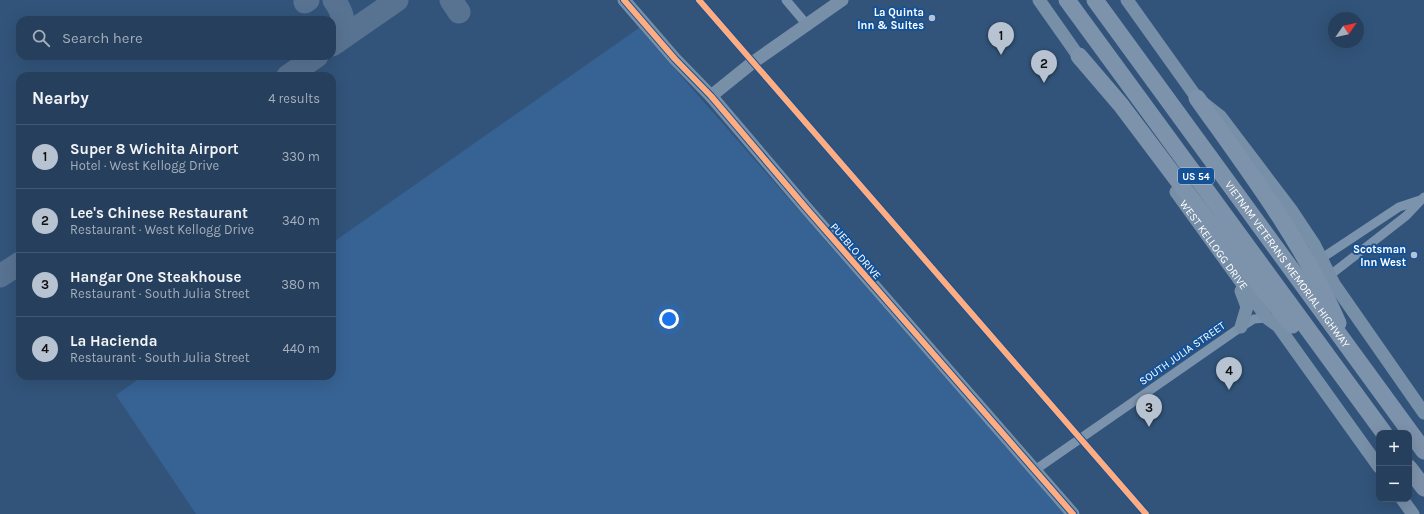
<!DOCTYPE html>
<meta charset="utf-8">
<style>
:root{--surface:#263f5c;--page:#2e4662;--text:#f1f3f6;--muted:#a4afbb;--line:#425872;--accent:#b7c3d0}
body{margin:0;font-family:Karla,sans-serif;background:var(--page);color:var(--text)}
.controls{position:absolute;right:12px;bottom:12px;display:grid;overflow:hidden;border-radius:8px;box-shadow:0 4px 16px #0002}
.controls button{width:36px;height:36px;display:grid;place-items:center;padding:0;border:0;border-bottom:1px solid var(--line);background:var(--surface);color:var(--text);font:20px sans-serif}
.compass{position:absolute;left:1328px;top:12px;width:36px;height:36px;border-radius:50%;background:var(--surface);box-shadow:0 4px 16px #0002;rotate:56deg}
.you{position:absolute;left:669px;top:319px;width:14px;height:14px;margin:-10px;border:3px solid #fff;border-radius:50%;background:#1a73e8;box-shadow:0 0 0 6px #1a73e833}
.badge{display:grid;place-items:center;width:26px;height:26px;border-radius:50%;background:var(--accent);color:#111;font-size:13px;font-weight:700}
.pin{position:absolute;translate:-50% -33px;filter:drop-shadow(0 1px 2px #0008)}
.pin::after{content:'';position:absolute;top:21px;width:14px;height:12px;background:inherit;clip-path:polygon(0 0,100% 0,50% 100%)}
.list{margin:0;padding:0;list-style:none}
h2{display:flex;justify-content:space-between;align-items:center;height:52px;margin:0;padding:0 16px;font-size:17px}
h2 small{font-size:13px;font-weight:400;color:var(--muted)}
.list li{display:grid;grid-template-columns:26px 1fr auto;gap:12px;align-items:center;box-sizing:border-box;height:64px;padding:0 16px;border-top:1px solid var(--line)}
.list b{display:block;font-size:15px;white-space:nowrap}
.list p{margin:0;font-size:13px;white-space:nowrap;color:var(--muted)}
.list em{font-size:13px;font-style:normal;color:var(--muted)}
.icon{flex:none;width:22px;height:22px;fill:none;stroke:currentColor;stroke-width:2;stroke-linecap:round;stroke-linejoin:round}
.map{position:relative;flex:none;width:1424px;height:514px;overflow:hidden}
.search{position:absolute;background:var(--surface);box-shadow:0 4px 16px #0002;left:16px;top:16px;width:320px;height:44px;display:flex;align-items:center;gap:10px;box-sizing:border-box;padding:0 14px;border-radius:12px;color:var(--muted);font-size:15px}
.panel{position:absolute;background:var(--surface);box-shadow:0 4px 16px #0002;left:16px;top:72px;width:320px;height:308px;border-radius:12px}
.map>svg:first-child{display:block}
.water{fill:#376394}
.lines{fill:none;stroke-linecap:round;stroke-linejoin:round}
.taxiway{stroke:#587392;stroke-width:23}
.street{stroke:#7c93ad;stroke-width:9}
.secondary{stroke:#788fa8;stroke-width:13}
.highway{stroke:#7d92ab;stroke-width:17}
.cycleway-casing{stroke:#145298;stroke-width:8}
.cycleway{stroke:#ffac80;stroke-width:6}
.poi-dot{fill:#b7c3d0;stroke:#145298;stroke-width:1.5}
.labels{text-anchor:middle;stroke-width:4;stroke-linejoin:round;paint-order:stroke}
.shield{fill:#145298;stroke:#b8cbe0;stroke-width:1}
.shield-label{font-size:10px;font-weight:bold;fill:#fff}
.poi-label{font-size:11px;font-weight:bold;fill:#fff;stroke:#145298;text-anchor:end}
.street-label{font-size:11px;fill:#fff;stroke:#145298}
</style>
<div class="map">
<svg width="1424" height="514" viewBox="0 0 1424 514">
<rect width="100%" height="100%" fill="#32547a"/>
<path class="water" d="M639,28L1065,514H196L116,395L143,376H332V243Z"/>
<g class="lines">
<path class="taxiway" d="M334,0C344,14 347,26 337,42
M451,0L459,12
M305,2L308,0
M332,45L397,0
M288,76L317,56
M0,276L20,263"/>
<path class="street" d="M786,0L808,26
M1322,258L1399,207L1420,200
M1329,276L1406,216L1424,197
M1035,470L1241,327L1254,319L1267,318"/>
<g class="secondary">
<path d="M624,0L675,59L711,96L807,209L1073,514"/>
<path d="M1039,0L1084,64"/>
<path d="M1127,0L1197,98L1220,116L1292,211L1314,244L1334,284L1424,413"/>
<path d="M711,96L752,63L842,0"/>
<path id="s1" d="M1176,192L1267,318L1278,326L1379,467"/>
<path d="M1241,291L1247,307L1241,327"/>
<path d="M1402,499L1413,514"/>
</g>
<g class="highway">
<path d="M1067,0L1384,433"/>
<path id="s2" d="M1095,0L1424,451"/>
<path d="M1079,56L1121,105L1206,218L1292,325"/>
<path d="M1197,98C1248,170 1303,242 1338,323"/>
<path d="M1409,468L1424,488"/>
</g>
<g class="cycleway-casing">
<path id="cycleway" d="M624,0L675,59L711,96L807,209L1073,514
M699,0L1146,514"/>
</g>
<use href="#cycleway" class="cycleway"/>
</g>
<g class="poi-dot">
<circle cx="932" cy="18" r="4"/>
<circle cx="1414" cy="255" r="4"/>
</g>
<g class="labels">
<rect class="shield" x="1178" y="168" width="36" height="16" rx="3"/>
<g class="shield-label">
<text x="1196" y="180">US 54</text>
</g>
<g class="poi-label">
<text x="924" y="16">La Quinta<tspan x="924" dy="13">Inn &amp; Suites</tspan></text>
<text x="1406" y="253">Scotsman<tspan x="1406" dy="13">Inn West</tspan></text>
</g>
<g class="street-label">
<text dy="4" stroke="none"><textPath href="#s1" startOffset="65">WEST KELLOGG DRIVE</textPath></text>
<text transform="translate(856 251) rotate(49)" y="4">PUEBLO DRIVE</text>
<text dy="4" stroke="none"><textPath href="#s2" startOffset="327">VIETNAM VETERANS MEMORIAL HIGHWAY</textPath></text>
<text transform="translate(1182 353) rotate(-35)" y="4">SOUTH JULIA STREET</text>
</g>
</g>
</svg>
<div class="controls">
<button>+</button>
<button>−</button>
</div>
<svg class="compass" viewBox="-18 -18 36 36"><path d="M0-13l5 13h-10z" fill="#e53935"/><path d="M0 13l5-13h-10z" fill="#a4afbb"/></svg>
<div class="you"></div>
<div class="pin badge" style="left:1001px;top:55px">1</div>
<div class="pin badge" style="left:1044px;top:83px">2</div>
<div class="pin badge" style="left:1149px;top:427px">3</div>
<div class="pin badge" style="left:1229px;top:390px">4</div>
<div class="search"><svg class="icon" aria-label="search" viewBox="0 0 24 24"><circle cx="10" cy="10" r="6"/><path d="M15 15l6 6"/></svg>Search here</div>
<section class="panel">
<h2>Nearby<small>4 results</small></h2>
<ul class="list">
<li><span class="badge">1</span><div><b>Super 8 Wichita Airport</b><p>Hotel · West Kellogg Drive</p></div><em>330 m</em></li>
<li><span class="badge">2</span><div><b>Lee's Chinese Restaurant</b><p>Restaurant · West Kellogg Drive</p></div><em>340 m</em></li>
<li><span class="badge">3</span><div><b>Hangar One Steakhouse</b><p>Restaurant · South Julia Street</p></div><em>380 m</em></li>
<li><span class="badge">4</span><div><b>La Hacienda</b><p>Restaurant · South Julia Street</p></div><em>440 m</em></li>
</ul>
</section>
</div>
